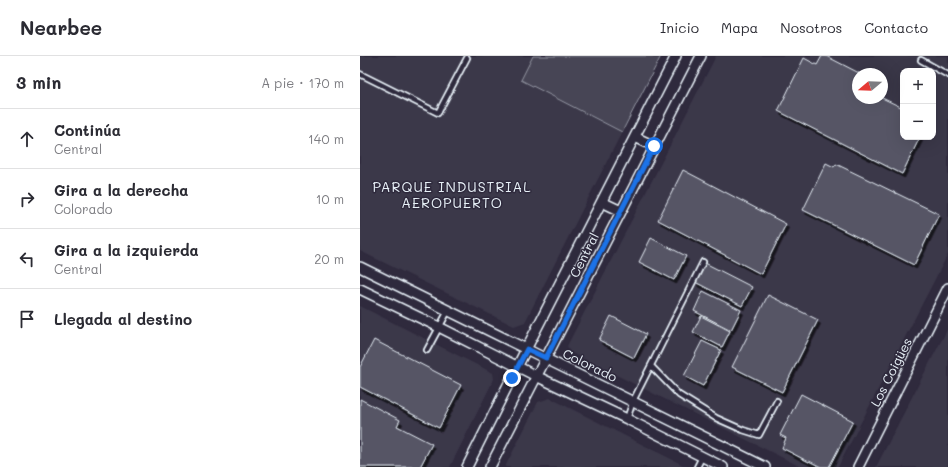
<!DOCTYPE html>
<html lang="es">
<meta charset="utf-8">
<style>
:root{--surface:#fff;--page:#f2f2f3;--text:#2b2b33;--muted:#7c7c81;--line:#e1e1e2}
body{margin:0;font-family:Mali,sans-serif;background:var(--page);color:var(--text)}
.controls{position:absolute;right:12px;top:12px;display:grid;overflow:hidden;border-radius:8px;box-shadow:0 4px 16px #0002}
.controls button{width:36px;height:36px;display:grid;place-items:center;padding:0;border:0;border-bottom:1px solid var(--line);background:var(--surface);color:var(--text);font:20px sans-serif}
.compass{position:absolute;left:492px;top:12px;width:36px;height:36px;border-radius:50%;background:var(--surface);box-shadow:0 4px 16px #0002;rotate:251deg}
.stop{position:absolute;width:12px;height:12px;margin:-9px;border:3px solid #1a73e8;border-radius:50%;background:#fff}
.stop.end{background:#1a73e8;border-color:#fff;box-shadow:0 1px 4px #0008}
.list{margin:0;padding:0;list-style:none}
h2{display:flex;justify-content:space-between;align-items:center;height:52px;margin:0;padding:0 16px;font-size:17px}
h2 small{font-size:13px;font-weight:400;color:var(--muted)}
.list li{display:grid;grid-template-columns:26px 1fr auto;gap:12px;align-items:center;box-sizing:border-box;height:60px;padding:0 16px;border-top:1px solid var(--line)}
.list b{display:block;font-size:15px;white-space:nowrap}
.list p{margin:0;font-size:13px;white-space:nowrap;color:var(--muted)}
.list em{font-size:13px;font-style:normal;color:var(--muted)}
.icon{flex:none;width:22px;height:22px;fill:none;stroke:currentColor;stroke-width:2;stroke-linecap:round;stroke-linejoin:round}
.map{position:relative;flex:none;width:588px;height:411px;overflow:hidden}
header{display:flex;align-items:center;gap:24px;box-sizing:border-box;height:56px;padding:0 20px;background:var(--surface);border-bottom:1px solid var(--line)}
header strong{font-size:19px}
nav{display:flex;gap:22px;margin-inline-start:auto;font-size:14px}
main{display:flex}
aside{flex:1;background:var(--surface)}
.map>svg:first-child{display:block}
.built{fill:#3b3749;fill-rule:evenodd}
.green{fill:#464455;stroke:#979aa6}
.building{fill:#575565;stroke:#e8f1f8;filter:url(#shadow)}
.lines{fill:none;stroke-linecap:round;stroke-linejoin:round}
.lane-casing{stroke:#e8f1f8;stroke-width:8}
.street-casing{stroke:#e8f1f8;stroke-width:12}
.lane{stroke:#2f2a3d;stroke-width:4.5}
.street{stroke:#2f2a3d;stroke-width:9}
.route{stroke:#1a73e8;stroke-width:5}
.labels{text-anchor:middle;stroke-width:3;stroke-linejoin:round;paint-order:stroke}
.street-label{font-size:13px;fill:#e8f1f8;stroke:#2f2a3d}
.neighbourhood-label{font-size:14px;letter-spacing:1px;fill:#e8f1f8;stroke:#2f2a3d}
</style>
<header>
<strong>Nearbee</strong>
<nav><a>Inicio</a><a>Mapa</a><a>Nosotros</a><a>Contacto</a></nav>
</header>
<main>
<aside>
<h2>3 min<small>A pie · 170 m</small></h2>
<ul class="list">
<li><svg class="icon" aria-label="ahead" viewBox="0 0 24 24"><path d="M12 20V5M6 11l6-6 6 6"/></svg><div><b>Continúa</b><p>Central</p></div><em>140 m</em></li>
<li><svg class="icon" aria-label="right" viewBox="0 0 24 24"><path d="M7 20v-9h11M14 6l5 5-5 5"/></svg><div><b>Gira a la derecha</b><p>Colorado</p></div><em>10 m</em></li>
<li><svg class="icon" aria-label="left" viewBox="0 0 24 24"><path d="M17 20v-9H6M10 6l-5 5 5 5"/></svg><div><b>Gira a la izquierda</b><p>Central</p></div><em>20 m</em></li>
<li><svg class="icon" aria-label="arrive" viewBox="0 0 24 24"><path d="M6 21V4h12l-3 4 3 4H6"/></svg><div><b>Llegada al destino</b></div></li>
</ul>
</aside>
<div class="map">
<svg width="588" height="411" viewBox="0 0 588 411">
<defs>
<filter id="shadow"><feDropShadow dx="2.5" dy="4" stdDeviation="0" flood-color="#0009"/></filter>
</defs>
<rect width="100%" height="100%" fill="#2f2a3d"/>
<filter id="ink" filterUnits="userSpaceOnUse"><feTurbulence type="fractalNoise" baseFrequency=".025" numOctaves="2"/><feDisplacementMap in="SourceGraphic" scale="8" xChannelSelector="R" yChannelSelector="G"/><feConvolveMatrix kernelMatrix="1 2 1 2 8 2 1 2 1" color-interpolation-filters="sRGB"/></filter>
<g filter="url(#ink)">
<path class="built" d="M0,0H173L161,24L262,76L165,266L154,270L0,195Z
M356,0H588V198L478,411H441L210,296L207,290ZM543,15H573V81H543ZM498,18H522V42H498Z
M0,250L133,317L134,323L90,411H0Z
M588,272V411H516L569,308Z
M190,342L327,411H145L178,346Z"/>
<path class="green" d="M173,0H301L262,76L161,24Z"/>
<path class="building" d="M462,0H466L501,18H498V42H522L543,52V81H560L542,118L418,55L444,2L457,9Z
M466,107L474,111L476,108L579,158L554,209L443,154Z
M323,114L426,168L401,218L298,164Z
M291,182L326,200L314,224L279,206Z
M345,207L392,231L382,250L335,226Z
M343,235L381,254L371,274L334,255Z
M408,239L458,264L422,336L372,311Z
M251,260L286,278L274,302L239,284Z
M341,260L370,275L362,291L333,276Z
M14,284L101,329L79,372L0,331V311Z
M342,285L361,294L343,330L324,320Z
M441,338L493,365L469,411H461L449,405V406L422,392L426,382L420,379Z
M0,343L40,364L37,370L72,388L60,411H0Z"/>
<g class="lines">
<g class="lane-casing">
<path id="lane" d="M561,4L588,19
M0,18L78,57L107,2
M67,294L88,255
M291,310L319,339L356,362L383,374L399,379L417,345
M267,363L273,345L343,206
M337,411L342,401"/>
</g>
<g class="street-casing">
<path id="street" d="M275,81L294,90
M242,146L261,155
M0,211L405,411
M0,233L79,271L176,320L267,363L363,411
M107,411L157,311L316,0
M130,411L341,0
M498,411L588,232"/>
</g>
<use href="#lane" class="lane"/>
<use href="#street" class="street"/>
</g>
</g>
<g class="lines" filter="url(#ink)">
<path class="route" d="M152,322L167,293L186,302L294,90"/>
</g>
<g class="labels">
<g class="street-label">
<text transform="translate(224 199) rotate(-63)" y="5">Central</text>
<text transform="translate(230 309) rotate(26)" y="5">Colorado</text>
<text transform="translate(531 316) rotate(-63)" y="5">Los Coigües</text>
</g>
<g class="neighbourhood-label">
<text x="92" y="136">PARQUE INDUSTRIAL<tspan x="92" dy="16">AEROPUERTO</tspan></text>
</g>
</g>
</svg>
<div class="controls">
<button>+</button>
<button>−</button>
</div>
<svg class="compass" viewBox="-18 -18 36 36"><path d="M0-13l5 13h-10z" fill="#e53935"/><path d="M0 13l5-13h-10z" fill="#7c7c81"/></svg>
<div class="stop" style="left:294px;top:90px"></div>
<div class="stop end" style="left:152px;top:322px"></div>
</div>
</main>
